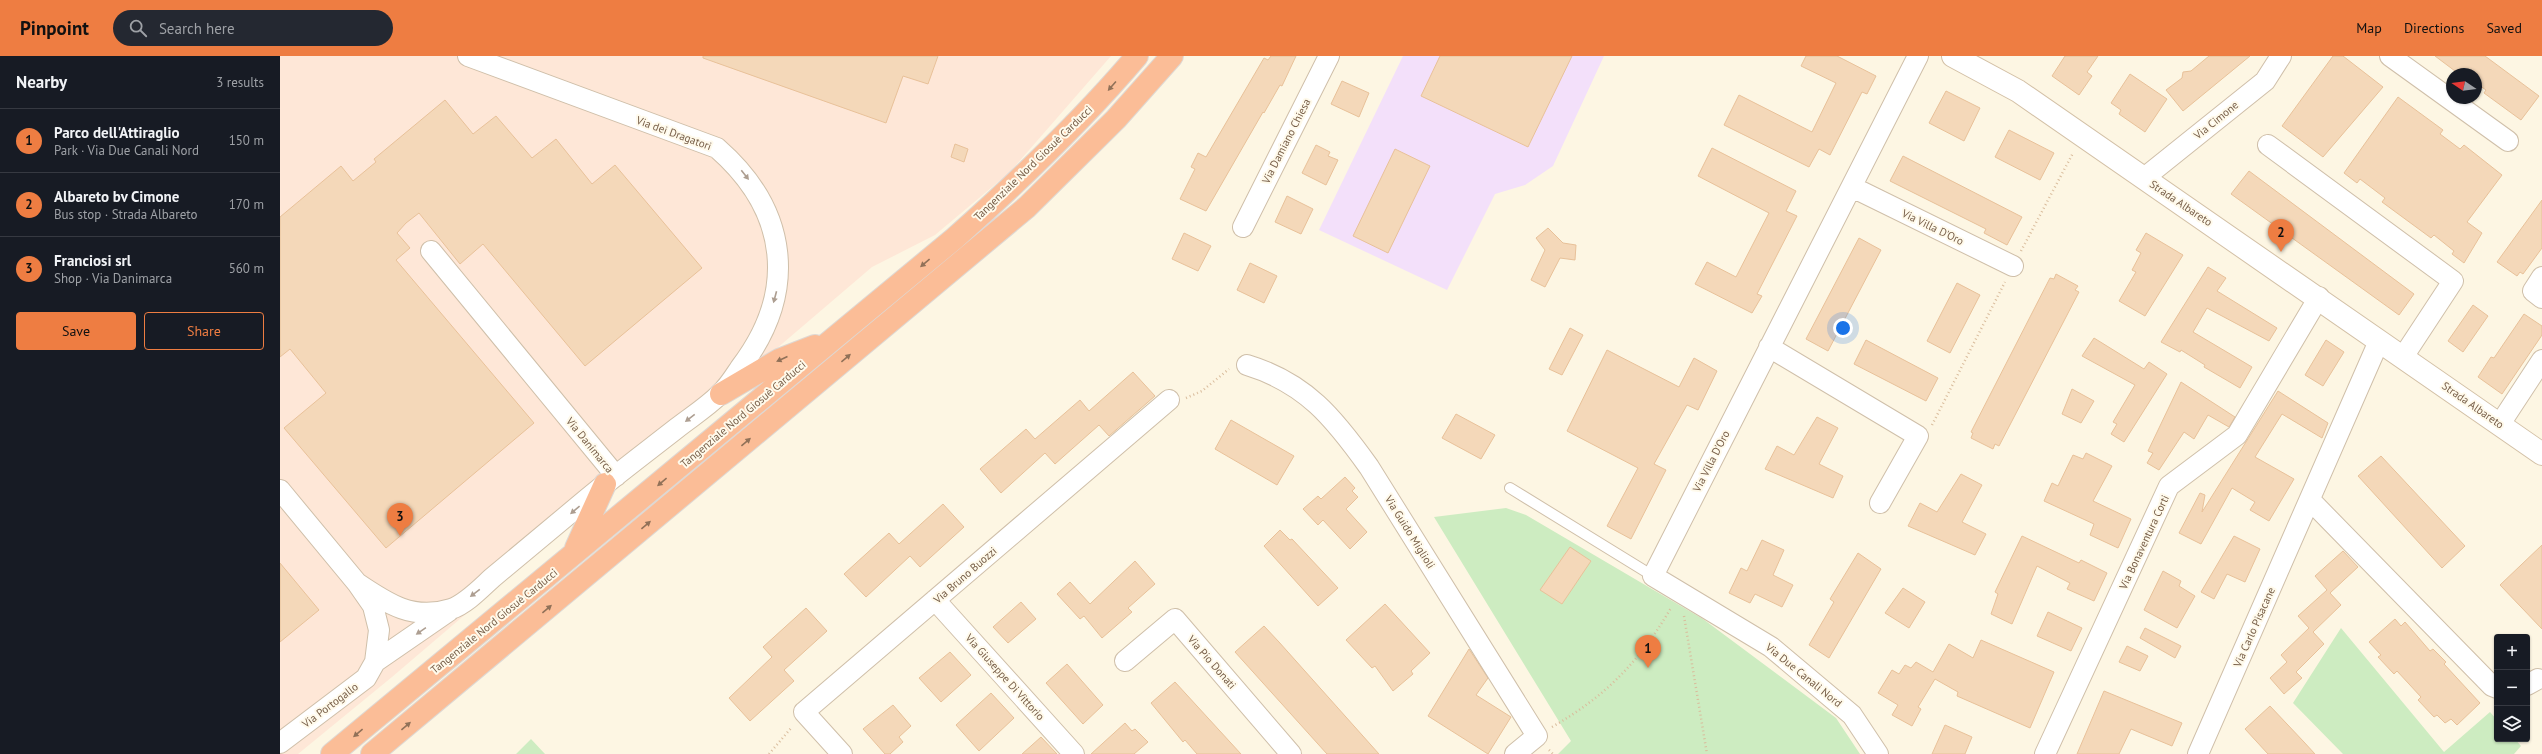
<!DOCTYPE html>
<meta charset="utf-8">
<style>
:root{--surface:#171b24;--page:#242831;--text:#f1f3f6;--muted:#9ea1a6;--line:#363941;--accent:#ee7d42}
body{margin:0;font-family:"PT Sans",sans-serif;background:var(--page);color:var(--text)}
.controls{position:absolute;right:12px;bottom:12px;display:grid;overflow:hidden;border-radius:4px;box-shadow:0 1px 3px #0004}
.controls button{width:36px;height:36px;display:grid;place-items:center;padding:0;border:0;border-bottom:1px solid var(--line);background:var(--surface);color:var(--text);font:20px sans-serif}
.compass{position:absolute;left:2166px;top:12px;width:36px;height:36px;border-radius:50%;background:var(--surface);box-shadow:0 1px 3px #0004;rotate:283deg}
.you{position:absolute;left:1563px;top:272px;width:14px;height:14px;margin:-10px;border:3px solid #fff;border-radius:50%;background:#1a73e8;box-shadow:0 0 0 6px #1a73e833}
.badge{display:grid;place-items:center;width:26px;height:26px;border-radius:50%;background:var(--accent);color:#111;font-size:13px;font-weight:700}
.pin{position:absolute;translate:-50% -33px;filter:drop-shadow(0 1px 2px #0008)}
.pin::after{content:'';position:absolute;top:21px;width:14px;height:12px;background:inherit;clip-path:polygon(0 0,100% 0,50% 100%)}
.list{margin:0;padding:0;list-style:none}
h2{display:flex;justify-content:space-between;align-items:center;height:52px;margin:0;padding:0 16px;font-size:17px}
h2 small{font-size:13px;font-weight:400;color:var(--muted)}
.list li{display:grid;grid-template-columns:26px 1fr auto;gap:12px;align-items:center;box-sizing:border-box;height:64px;padding:0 16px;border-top:1px solid var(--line)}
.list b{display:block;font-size:15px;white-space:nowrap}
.list p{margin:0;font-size:13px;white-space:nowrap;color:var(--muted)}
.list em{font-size:13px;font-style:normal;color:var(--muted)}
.actions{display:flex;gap:8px;padding:12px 16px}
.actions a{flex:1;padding:9px 0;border:1px solid var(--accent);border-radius:4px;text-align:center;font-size:14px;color:var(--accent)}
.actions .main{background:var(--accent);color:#111}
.icon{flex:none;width:22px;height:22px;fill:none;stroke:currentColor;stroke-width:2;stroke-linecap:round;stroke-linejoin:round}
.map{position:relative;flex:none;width:2262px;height:698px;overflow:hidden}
header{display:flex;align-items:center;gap:24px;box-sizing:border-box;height:56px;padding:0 20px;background:var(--accent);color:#111}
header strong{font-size:19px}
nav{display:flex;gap:22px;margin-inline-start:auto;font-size:14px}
.search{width:280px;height:36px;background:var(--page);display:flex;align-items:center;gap:10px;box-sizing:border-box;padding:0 14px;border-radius:22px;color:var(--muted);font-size:15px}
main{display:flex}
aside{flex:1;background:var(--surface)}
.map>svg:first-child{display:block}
.commercial{fill:#fee7d7}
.education{fill:#f3e0fa}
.green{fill:#cdecc1}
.building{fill:#f4d8b9;stroke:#e8c199}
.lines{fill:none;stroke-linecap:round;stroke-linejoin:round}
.lane-casing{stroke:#cfbfa9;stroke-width:12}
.street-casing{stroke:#cfbfa9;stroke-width:22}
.secondary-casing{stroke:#d3c0a6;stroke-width:24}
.highway-casing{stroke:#ded8d3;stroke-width:24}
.path{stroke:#d9bc9c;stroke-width:2.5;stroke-dasharray:1 3;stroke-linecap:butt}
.lane{stroke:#fff;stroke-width:10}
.street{stroke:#fff;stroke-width:20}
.secondary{stroke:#fff;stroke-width:22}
.highway{stroke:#fbbd97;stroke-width:22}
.oneway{fill:#917158}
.oneway2{fill:#ad9e91}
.labels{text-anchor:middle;stroke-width:4;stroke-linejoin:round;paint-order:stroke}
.street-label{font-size:11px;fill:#775e48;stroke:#fffaeb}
</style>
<header>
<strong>Pinpoint</strong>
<div class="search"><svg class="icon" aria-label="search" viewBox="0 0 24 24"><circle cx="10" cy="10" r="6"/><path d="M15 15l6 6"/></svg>Search here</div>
<nav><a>Map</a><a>Directions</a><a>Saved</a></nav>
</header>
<main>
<aside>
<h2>Nearby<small>3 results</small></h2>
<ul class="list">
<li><span class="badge">1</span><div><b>Parco dell'Attiraglio</b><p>Park · Via Due Canali Nord</p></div><em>150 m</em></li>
<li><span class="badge">2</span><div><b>Albareto bv Cimone</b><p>Bus stop · Strada Albareto</p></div><em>170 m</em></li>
<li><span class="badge">3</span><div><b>Franciosi srl</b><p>Shop · Via Danimarca</p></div><em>560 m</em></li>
</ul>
<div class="actions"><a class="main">Save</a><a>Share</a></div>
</aside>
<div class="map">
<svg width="2262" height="698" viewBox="0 0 2262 698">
<rect width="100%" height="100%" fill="#fdf6e3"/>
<path class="commercial" d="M0,0H831L730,116L655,179L592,211L112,621L18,698H0Z"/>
<path class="education" d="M1123,0H1324L1273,110L1245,129L1215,138L1167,234L1039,174Z"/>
<path class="green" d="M1226,452L1246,459L1423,563L1556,662L1580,698H1278L1291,685L1154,461Z
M2061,572L2164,696L2210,656L2217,664V683H2235L2241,690L2234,698H2063L2013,647Z
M251,683L265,698H236Z"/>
<path class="building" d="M423,0H658L648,28L623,20L606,67L423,2Z
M991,0H1016L1002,30L1000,29L984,57L983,56L926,155L900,143L915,113L911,111L918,97L926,101L984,2L988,4Z
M1160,0H1292L1248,91L1141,40Z
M1526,0H1557L1596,20L1587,38L1582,36L1550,99L1539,93L1529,111L1444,69L1459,39L1532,76L1556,27L1521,10Z
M1785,0H1818L1807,16L1812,20L1799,39L1772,20Z
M1929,0H1970L1903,55L1886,34L1902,22L1903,16L1911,15Z
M2053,0H2063L2103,31L2043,101L2002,70Z
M2155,0H2205L2259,40L2241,64L2204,37L2206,34L2196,27V18H2179Z
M1850,18L1887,43L1865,76L1839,58L1841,54L1831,47Z
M1062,25L1089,37L1079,61L1051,48Z
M1666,35L1700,52L1684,85L1649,67Z
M2118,41L2163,74L2160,78L2180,93L2184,89L2222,119L2187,166L2202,177L2184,207L2172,198L2174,195L2154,179L2151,182L2102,146L2105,142L2080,123L2077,127L2064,117Z
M165,44L193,78L216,60L252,102L276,83L312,128L335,109L422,212L305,310L203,188L180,208L139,157L126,167L117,177L130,192L116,204L254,367L106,492L4,372L46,337L10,293L0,301V161L61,110L73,125L96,106L94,103Z
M1729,74L1774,97L1760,124L1715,101Z
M675,88L688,93L684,106L671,101Z
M1036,89L1050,96L1048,100L1058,104L1046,129L1022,117Z
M1432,92L1516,135L1506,155L1517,160L1477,238L1482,240L1472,257L1415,228L1427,206L1456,221L1489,157L1418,120Z
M1115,93L1150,110L1108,197L1073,180Z
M1623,100L1742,161L1727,189L1704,177L1706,173L1610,125Z
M1969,115L2134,238L2119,259L1951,138Z
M1007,140L1033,153L1021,178L995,166Z
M2262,144V192L2243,218L2240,216L2237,220L2217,206Z
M1268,172L1283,187L1296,189L1295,204L1280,202L1265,231L1251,224L1265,194L1256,182Z
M904,177L931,190L918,215L892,203Z
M1866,177L1903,199L1865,260L1839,245L1856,216L1852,214L1861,197L1856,194Z
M1579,182L1601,194L1548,295L1526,283Z
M970,207L997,220L984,247L957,234Z
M1928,211L1946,222L1937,235L1997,272L1989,285L1927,252L1913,276L1972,311L1960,332L1924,311L1925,309L1901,294L1900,296L1881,286Z
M1776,218L1798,230L1795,234L1799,236L1719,390L1715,388L1713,393L1691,382L1693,377L1691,376L1770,222L1774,223Z
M1677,227L1700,239L1670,297L1647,285Z
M2193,249L2208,260L2183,296L2168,285Z
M2244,258L2262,270V279L2222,338L2198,321L2211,301L2214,302Z
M1290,272L1303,279L1282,319L1269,313Z
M1814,282L1864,313L1869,306L1887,318L1844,386L1831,378L1837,368L1833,366L1855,329L1802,300Z
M1586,284L1658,322L1646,345L1574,308Z
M2046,284L2064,296L2043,330L2025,319Z
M1327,294L1399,331L1414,302L1437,315L1418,354L1407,349L1374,408L1386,414L1351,483L1327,470L1358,412L1287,375Z
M853,316L875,340L829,380L819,369L775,408L765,397L721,437L700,413L746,373L755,383L800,344L809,355Z
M1901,326L1955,361L1949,371L1928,359L1914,383L1904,376L1879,414L1867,407L1873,397L1868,395Z
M1792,333L1814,345L1801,367L1782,358Z
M1998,335L2048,367L2042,382L2002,358L1975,401L2014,423L1989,465L1970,454L1975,446L1952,432L1921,488L1899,477L1920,437L1925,439L1922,456Z
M1176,358L1215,379L1201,403L1162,382Z
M1537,361L1558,372L1539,408L1563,420L1553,442L1485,413L1497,390L1514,399Z
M951,364L1014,400L997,429L935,393Z
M1806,397L1832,410L1813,445L1851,463L1838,492L1810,479L1814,468L1764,445L1772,427L1778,430L1793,399L1803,403Z
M2101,400L2185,490L2162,512L2078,420Z
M1681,418L1702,429L1682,466L1706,478L1695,499L1628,470L1640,447L1657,456Z
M1065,421L1075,432L1072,435L1078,441L1066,453L1087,476L1070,493L1043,464L1038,469L1023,453L1038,440L1041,443Z
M663,448L684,471L640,511L630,500L586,541L564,518L609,477L619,488Z
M1000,474L1010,484L1012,483L1058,532L1038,550L984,490Z
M1742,480L1799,507L1801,504L1827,517L1814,545L1787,533L1790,527L1757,510L1732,568L1711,558L1718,538L1715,536Z
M1954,480L1980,493L1965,526L1947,518L1934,543L1921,536Z
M1482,484L1504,494L1493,519L1513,529L1502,551L1475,538L1470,547L1449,537L1461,512L1467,515Z
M2262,489V573L2220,529Z
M1290,491L1311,505L1282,548L1260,534Z
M2063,495L2078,511L2050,537L2061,549L2033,576L2044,588L2016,616L2022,622L2004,638L1990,622L2007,606L2001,599L2029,572L2018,560L2047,534L2035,520Z
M1578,497L1601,513L1549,602L1529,589L1554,546L1550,543Z
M855,505L875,528L848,552L852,556L822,582L804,560L800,563L777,538L790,526L810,548Z
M0,507L39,554L0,586Z
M1883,515L1901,525L1899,530L1915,540L1897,572L1864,554Z
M1623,532L1645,546L1629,572L1605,557Z
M741,546L756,563L728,587L713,571Z
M1105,548L1150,597L1131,615L1133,618L1113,635L1095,610L1092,612L1066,584Z
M526,552L547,575L504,614L514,625L470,665L449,642L492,601L483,591Z
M1768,556L1802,572L1791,595L1757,580Z
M2115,563L2121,570L2125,566L2150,595L2153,593L2166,606L2164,608L2200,647L2177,669L2171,663L2165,667L2157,659L2154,661L2138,644L2141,641L2117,615L2114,618L2098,601L2101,599L2089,586Z
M984,570L999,586L1099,698H1047L955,596Z
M1865,572L1901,590L1895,602L1860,582Z
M1701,584L1774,616L1750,672L1677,640L1678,636L1655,623L1638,651L1641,653L1632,670L1612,659L1618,649L1598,637L1612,614L1619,618L1625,609L1631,612L1636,606L1653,616L1669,588L1693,602Z
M1847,590L1868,600L1860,615L1839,606Z
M1189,593L1208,622L1196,639L1231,661L1208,698L1148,660Z
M670,596L691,619L661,646L639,622Z
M787,608L823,649L803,668L766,627Z
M895,626L961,698H917L905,684L903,686L871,647Z
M1824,635L1902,667L1892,690L1851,673L1839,698H1797Z
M711,637L734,662L699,695L676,669Z
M613,649L631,670L619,681L623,686L610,698H605L583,673Z
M1990,650L2024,686L2035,698H1988L1965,673Z
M845,667L852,675L855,673L868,686L854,698H811Z
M1665,669L1692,681L1685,698H1652Z
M761,681L777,698H742Z"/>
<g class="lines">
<g class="lane-casing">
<path id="lane" d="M1230,432L1373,520"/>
</g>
<g class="street-casing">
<path id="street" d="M2110,0L2228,85
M1988,89L2173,225L2123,301
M1864,122L1985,25L2001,0
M1572,131L1733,210
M963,171L1049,0
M151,195L336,420
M2262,221L2253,235L2262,242
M1489,291L1638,380L1600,447
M967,309C1026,327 1054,362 1089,411L1257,680L1235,698
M2220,368L2262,304
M0,434L77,527L93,550L99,574L95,606L86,622L0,687
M2031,445L2212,630L2217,632
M77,527C108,548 133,565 171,553C186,548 201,532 212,522C242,497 272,472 302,447C333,421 365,397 397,372C411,361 427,351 440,338C448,331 454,321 460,312C518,236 509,155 437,92L188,0
M655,544L794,698
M845,605L895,563L1011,698
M95,606L169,555
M2247,629L2258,623
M562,698L524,656L889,344
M1598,698L1572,659L1491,591L1373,520L1638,0
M1765,698L1889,430L1957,379L2039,241
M1918,698L2099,285"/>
</g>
<g class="secondary-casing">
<path id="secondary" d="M1673,0L1738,35L2262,398"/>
</g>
<g class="highway-casing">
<path id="highway" d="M441,338L499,304L535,290
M296,492L325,428
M52,698L675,182C739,125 802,65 857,0
M92,698L747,151L836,63L892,0"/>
</g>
<path class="path" d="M1741,195L1793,97
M906,342L922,335L949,313
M1652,369L1725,226
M1404,560L1427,698
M1272,671C1326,640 1359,606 1391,552
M1269,694L1273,698
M489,698L512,671"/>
<use href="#lane" class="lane"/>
<use href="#street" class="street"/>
<use href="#secondary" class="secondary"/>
<use href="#highway" class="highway"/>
</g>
<defs><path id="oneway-solid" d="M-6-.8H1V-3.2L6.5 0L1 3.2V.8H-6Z"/></defs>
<g class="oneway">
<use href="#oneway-solid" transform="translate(832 30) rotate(131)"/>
<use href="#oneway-solid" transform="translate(645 207) rotate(140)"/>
<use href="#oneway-solid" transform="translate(566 302) rotate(-40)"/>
<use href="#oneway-solid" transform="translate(502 303) rotate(156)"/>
<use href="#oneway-solid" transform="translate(466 386) rotate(-40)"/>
<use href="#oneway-solid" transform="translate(382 426) rotate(140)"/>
<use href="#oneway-solid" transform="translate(366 469) rotate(-40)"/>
<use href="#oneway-solid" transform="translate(267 553) rotate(-40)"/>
<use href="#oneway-solid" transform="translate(126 670) rotate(-40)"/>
<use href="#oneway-solid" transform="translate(78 677) rotate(140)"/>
</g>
<g class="oneway2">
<use href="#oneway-solid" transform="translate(465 119) rotate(52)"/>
<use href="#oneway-solid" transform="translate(495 241) rotate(105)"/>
<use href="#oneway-solid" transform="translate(410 362) rotate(142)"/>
<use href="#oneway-solid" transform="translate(295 454) rotate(140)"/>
<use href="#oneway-solid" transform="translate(195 537) rotate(143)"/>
<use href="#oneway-solid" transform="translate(141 575) rotate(145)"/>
</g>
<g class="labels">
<g class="street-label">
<text transform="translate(1936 64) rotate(-39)" y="4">Via Cimone</text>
<text transform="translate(394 77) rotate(20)" y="4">Via dei Dragatori</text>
<text transform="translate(1006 85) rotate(-63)" y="4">Via Damiano Chiesa</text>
<text transform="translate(753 107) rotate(-44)" y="4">Tangenziale Nord Giosuè Carducci</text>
<text transform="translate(1901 147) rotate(34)" y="4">Strada Albareto</text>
<text transform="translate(1653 171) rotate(26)" y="4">Via Villa D'Oro</text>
<text transform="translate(2193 349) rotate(35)" y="4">Strada Albareto</text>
<text transform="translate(463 358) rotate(-40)" y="4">Tangenziale Nord Giosuè Carducci</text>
<text transform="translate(310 389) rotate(51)" y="4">Via Danimarca</text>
<text transform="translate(1431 405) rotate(-63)" y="4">Via Villa D'Oro</text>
<text transform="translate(1130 476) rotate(58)" y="4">Via Guido Miglioli</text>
<text transform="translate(1864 486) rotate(-65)" y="4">Via Bonaventura Corti</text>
<text transform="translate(685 519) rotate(-41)" y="4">Via Bruno Buozzi</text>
<text transform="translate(214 565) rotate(-39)" y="4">Tangenziale Nord Giosuè Carducci</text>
<text transform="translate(1974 571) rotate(-66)" y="4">Via Carlo Pisacane</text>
<text transform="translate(932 606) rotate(49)" y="4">Via Pio Donati</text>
<text transform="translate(1524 619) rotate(39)" y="4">Via Due Canali Nord</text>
<text transform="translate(725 621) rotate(48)" y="4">Via Giuseppe Di Vittorio</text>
<text transform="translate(50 649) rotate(-37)" y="4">Via Portogallo</text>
</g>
</g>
</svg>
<div class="controls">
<button>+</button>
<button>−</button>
<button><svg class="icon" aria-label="layers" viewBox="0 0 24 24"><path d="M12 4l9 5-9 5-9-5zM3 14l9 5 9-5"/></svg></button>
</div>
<svg class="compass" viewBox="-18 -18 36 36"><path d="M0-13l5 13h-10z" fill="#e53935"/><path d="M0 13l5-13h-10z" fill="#9ea1a6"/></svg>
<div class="you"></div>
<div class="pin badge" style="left:1368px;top:612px">1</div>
<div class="pin badge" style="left:2001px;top:196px">2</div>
<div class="pin badge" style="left:120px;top:480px">3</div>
</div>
</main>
